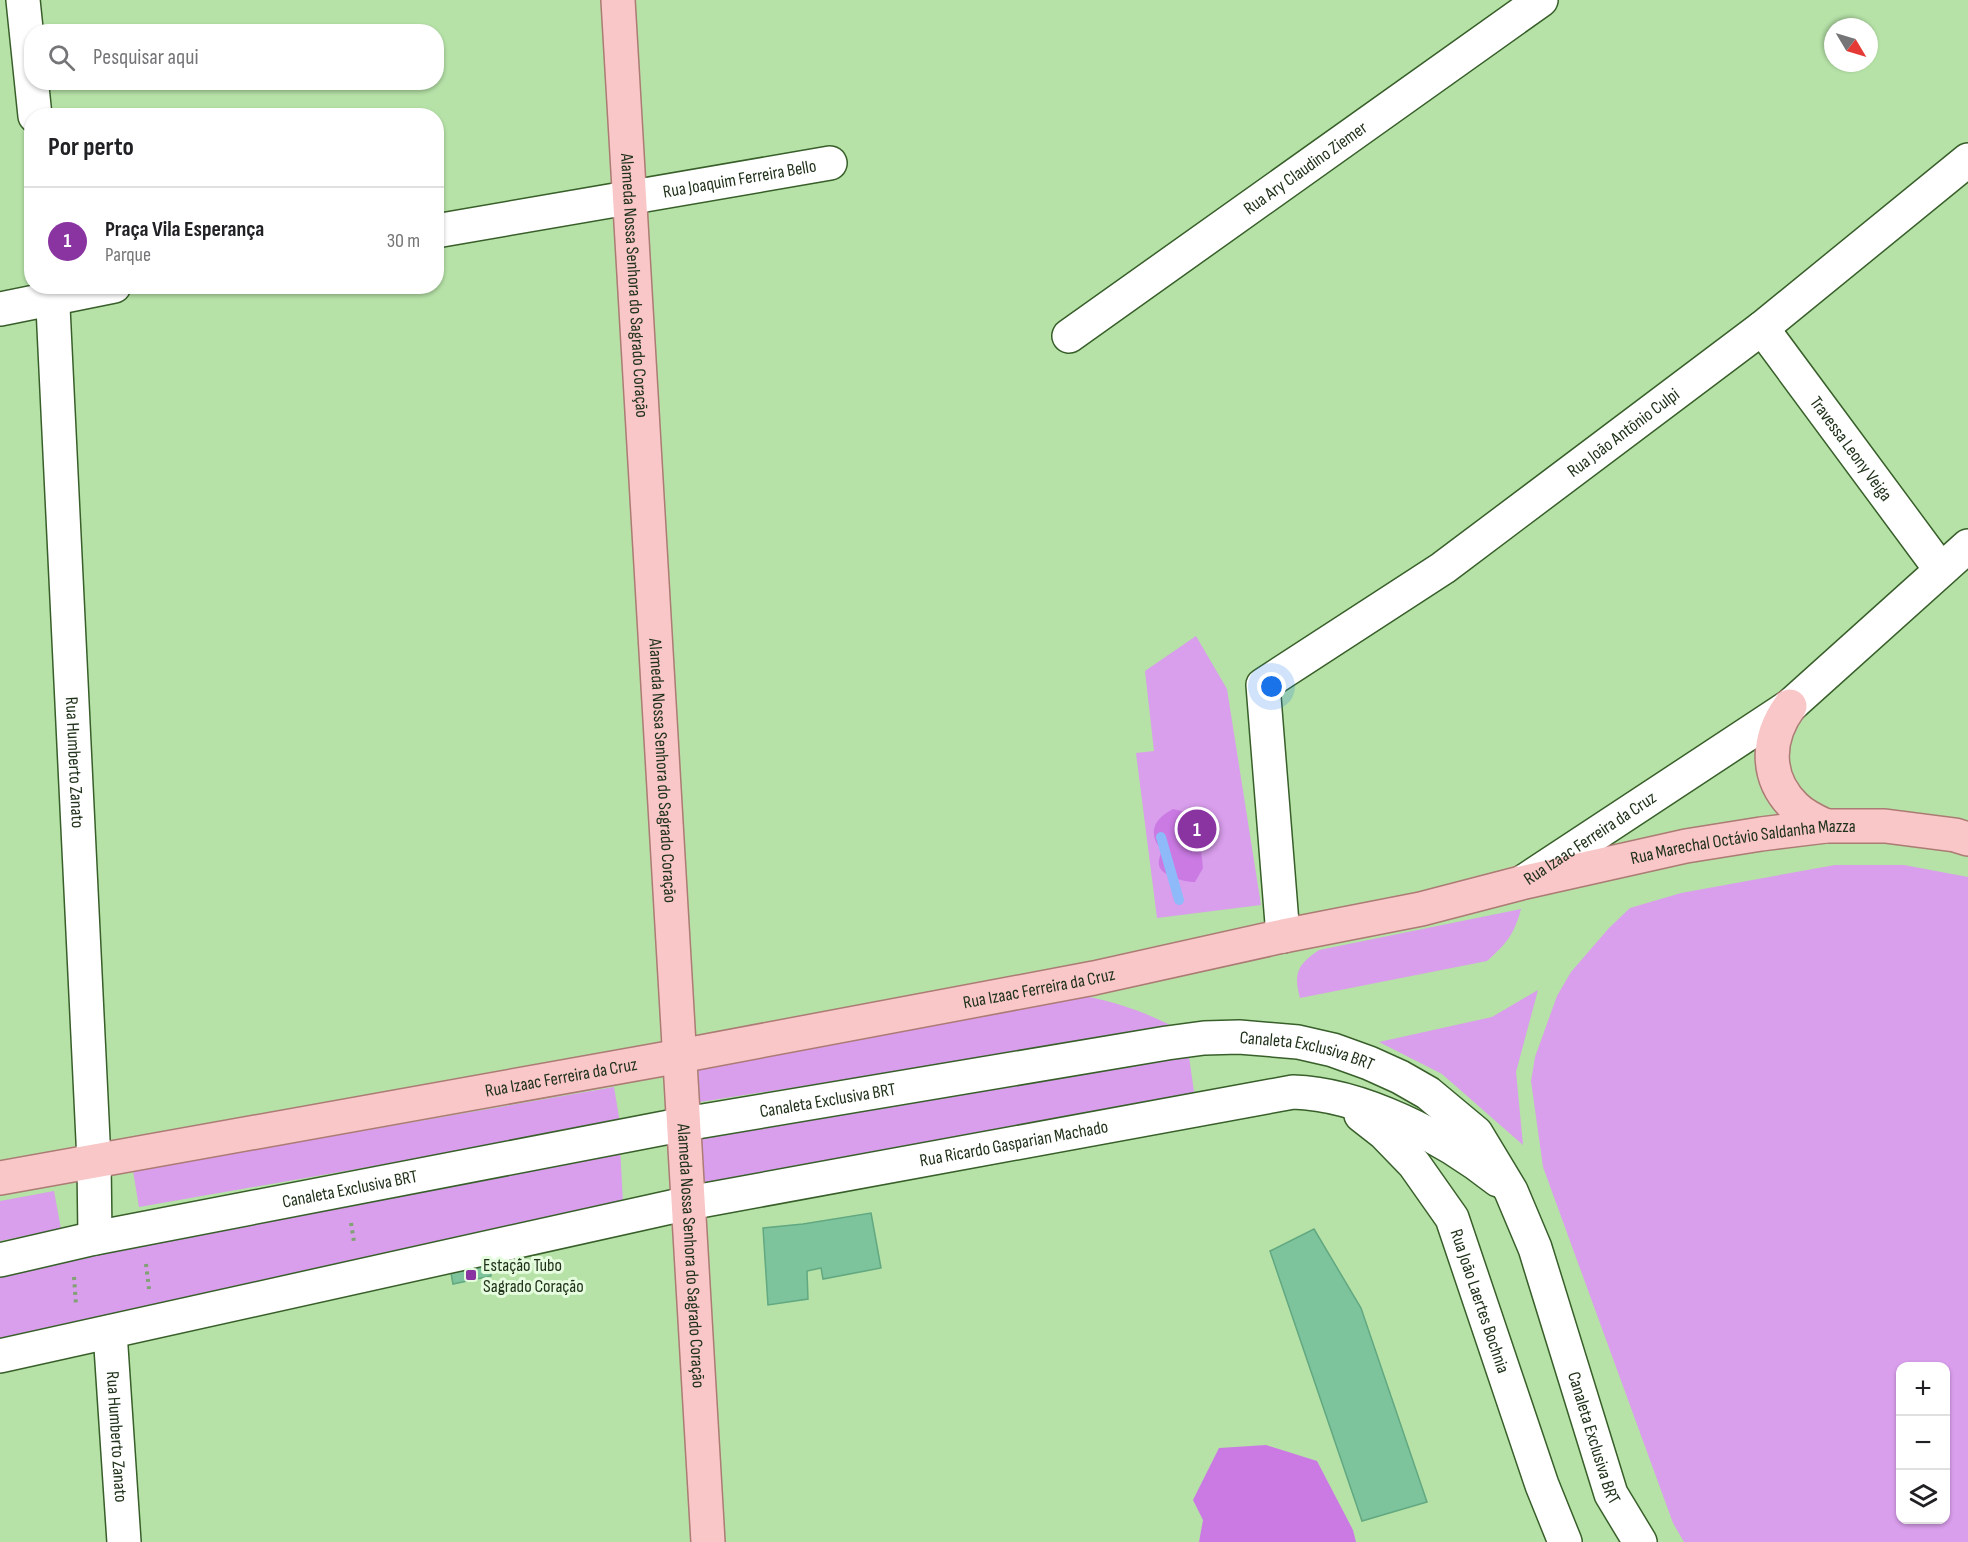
<!DOCTYPE html>
<html lang="pt">
<meta charset="utf-8">
<style>
:root{--surface:#fff;--page:#f2f2f2;--text:#202124;--muted:#757577;--line:#e0e0e0;--accent:#8934a1}
body{margin:0;font-family:"Sofia Sans Condensed",sans-serif;background:var(--page);color:var(--text)}
.controls{position:absolute;right:18px;bottom:18px;display:grid;overflow:hidden;border-radius:12px;box-shadow:0 2px 4px #0004}
.controls button{width:54px;height:54px;display:grid;place-items:center;padding:0;border:0;border-bottom:2px solid var(--line);background:var(--surface);color:var(--text);font:30px sans-serif}
.compass{position:absolute;left:1824px;top:18px;width:54px;height:54px;border-radius:50%;background:var(--surface);box-shadow:0 2px 4px #0004;rotate:128deg}
.you{position:absolute;left:1272px;top:687px;width:21px;height:21px;margin:-15px;border:4px solid #fff;border-radius:50%;background:#1a73e8;box-shadow:0 0 0 9px #1a73e833}
.badge{display:grid;place-items:center;width:39px;height:39px;border-radius:50%;background:var(--accent);color:#fff;font-size:20px;font-weight:700}
.pin{position:absolute;translate:-50% -50%;border:3px solid #fff;box-shadow:0 2px 6px #0006}
.list{margin:0;padding:0;list-style:none}
h2{display:flex;justify-content:space-between;align-items:center;height:78px;margin:0;padding:0 24px;font-size:26px}
h2 small{font-size:20px;font-weight:400;color:var(--muted)}
.list li{display:grid;grid-template-columns:39px 1fr auto;gap:18px;align-items:center;box-sizing:border-box;height:108px;padding:0 24px;border-top:2px solid var(--line)}
.list b{display:block;font-size:22px;white-space:nowrap}
.list p{margin:0;font-size:20px;white-space:nowrap;color:var(--muted)}
.list em{font-size:20px;font-style:normal;color:var(--muted)}
.icon{flex:none;width:33px;height:33px;fill:none;stroke:currentColor;stroke-width:2;stroke-linecap:round;stroke-linejoin:round}
.map{position:relative;flex:none;width:1968px;height:1542px;overflow:hidden}
.search{position:absolute;background:var(--surface);box-shadow:0 2px 4px #0004;left:24px;top:24px;width:420px;height:66px;display:flex;align-items:center;gap:15px;box-sizing:border-box;padding:0 21px;border-radius:24px;color:var(--muted);font-size:22px}
.panel{position:absolute;background:var(--surface);box-shadow:0 2px 4px #0004;left:24px;top:108px;width:420px;height:186px;border-radius:24px}
.map>svg:first-child{display:block}
.green{fill:#d99eec;fill-rule:evenodd}
.forest{fill:#cb7ae4}
.lines{fill:none;stroke-linecap:round;stroke-linejoin:round}
.stream{stroke:#8fbaf9;stroke-width:10}
.building{fill:#7dc39b;stroke:#62a881;stroke-width:1.5}
.minor-casing{stroke:#385f2a;stroke-width:36}
.major-casing{stroke:#ab7b74;stroke-width:36}
.path{stroke:#7fa173;stroke-width:4;stroke-dasharray:3 4.5;stroke-linecap:butt}
.minor{stroke:#fff;stroke-width:33}
.major{stroke:#f9c7c8;stroke-width:33}
.poi-dot{fill:#8934a1;stroke:#e5fcde;stroke-width:2}
.labels{text-anchor:middle;stroke-width:6;stroke-linejoin:round;paint-order:stroke}
.street-label{font-size:18px;fill:#21321b;stroke:#e5fcde}
.poi-label{font-size:18px;fill:#21321b;stroke:#e5fcde;text-anchor:start}
</style>
<div class="map">
<svg width="1968" height="1542" viewBox="0 0 1968 1542">
<rect width="100%" height="100%" fill="#b6e2a7"/>
<path class="green" d="M1196,636L1227,689L1261,905L1157,918L1136,753L1154,751L1145,671Z
M1835,865H1904L1968,877V1542H1684L1673,1523L1543,1167L1531,1081L1535,1057L1557,996L1571,972L1609,928L1630,908L1681,893ZM1946,1366V1520H1900V1366Z
M1521,909C1514,935 1506,944 1487,961L1300,998C1293,973 1298,964 1319,950Z
M1538,990L1516,1072L1523,1145L1442,1074L1379,1042L1492,1017Z
M1073,994C1116,1001 1149,1013 1187,1034L1146,1033L700,1102L698,1064Z
M1188,1050L1197,1112L702,1188L698,1125Z
M614,1087L620,1123L139,1207L133,1171Z
M620,1146L623,1203L0,1340V1275L136,1245Z
M54,1191L61,1229L0,1241V1201Z"/>
<path class="forest" d="M1173,809L1185,812L1189,817L1187,823L1181,831L1197,838L1201,850L1203,868L1195,882C1184,882 1161,876 1159,865C1158,860 1161,855 1161,851C1161,849 1157,844 1156,842C1149,826 1160,816 1173,809Z
M1266,1445L1317,1461L1353,1530L1356,1542H1199L1203,1520L1193,1500L1219,1448Z"/>
<g class="lines">
<path class="stream" d="M1161,837L1179,900"/>
</g>
<path class="building" d="M871,1213L881,1268L823,1279L821,1268L807,1271L808,1299L768,1305L763,1228L803,1224Z
M1314,1229L1361,1308L1427,1502L1362,1521L1270,1251Z
M489,1266L491,1276L453,1284L451,1273Z"/>
<g class="lines">
<g class="minor-casing">
<g id="minor">
<path d="M23,0L35,116"/>
<path id="s1" d="M436,231L830,163"/>
<path id="s2" d="M52,286L94,1161L95,1238"/>
<path d="M0,309L114,286"/>
<path id="s3" d="M1762,328L1941,570"/>
<path id="s4" d="M1069,336L1541,0"/>
<path id="s5" d="M1523,882L1790,706L1968,546"/>
<path id="s6" d="M1283,936L1263,685L1443,568L1762,328L1968,160"/>
<path id="s7" d="M1361,1115L1384,1133L1414,1164L1452,1218L1542,1485L1565,1542"/>
<path id="s8" d="M0,1260L95,1238L685,1124L1167,1043L1204,1038L1239,1037L1298,1042L1333,1050L1369,1063L1400,1077L1428,1093L1476,1133L1511,1191L1535,1248L1611,1494L1640,1542"/>
<path id="s9" d="M110,1332L124,1542"/>
<path id="s10" d="M0,1356L689,1203L1293,1092C1362,1094 1444,1137 1498,1180"/>
</g>
</g>
<g class="major-casing">
<g id="major">
<path id="s11" d="M618,0L708,1542"/>
<path d="M1790,706C1766,739 1765,778 1795,807C1804,816 1815,821 1826,826"/>
<path id="s12" d="M0,1178L680,1056L1094,978L1283,936L1421,909L1521,883L1686,846L1761,834L1826,826H1885L1955,835L1968,839"/>
</g>
</g>
<path class="path" d="M351,1223L354,1242
M146,1264L149,1289
M74,1277L76,1305"/>
<use href="#minor" class="minor"/>
<use href="#major" class="major"/>
</g>
<rect class="poi-dot" x="465" y="1269" width="12" height="12" rx="3"/>
<g class="labels">
<g class="street-label">
<text dy="6" stroke="none"><textPath href="#s4" startOffset="290">Rua Ary Claudino Ziemer</textPath></text>
<text dy="6" stroke="none"><textPath href="#s1" startOffset="308">Rua Joaquim Ferreira Bello</textPath></text>
<text dy="6" stroke="none"><textPath href="#s11" startOffset="286">Alameda Nossa Senhora do Sagrado Coração</textPath></text>
<text dy="6" stroke="none"><textPath href="#s6" startOffset="692">Rua João Antônio Culpi</textPath></text>
<text dy="6" stroke="none"><textPath href="#s3" startOffset="150">Travessa Leony Veiga</textPath></text>
<text dy="6" stroke="none"><textPath href="#s2" startOffset="477">Rua Humberto Zanato</textPath></text>
<text dy="6" stroke="none"><textPath href="#s11" startOffset="772">Alameda Nossa Senhora do Sagrado Coração</textPath></text>
<text dy="6" stroke="none"><textPath href="#s5" startOffset="80">Rua Izaac Ferreira da Cruz</textPath></text>
<text dy="6" stroke="none"><textPath href="#s12" startOffset="1776">Rua Marechal Octávio Saldanha Mazza</textPath></text>
<text dy="6" stroke="none"><textPath href="#s12" startOffset="1056">Rua Izaac Ferreira da Cruz</textPath></text>
<text dy="6" stroke="none"><textPath href="#s8" startOffset="1329">Canaleta Exclusiva BRT</textPath></text>
<text dy="6" stroke="none"><textPath href="#s12" startOffset="570">Rua Izaac Ferreira da Cruz</textPath></text>
<text dy="6" stroke="none"><textPath href="#s8" startOffset="843">Canaleta Exclusiva BRT</textPath></text>
<text dy="6" stroke="none"><textPath href="#s10" startOffset="1036">Rua Ricardo Gasparian Machado</textPath></text>
<text dy="6" stroke="none"><textPath href="#s8" startOffset="357">Canaleta Exclusiva BRT</textPath></text>
<text dy="6" stroke="none"><textPath href="#s11" startOffset="1258">Alameda Nossa Senhora do Sagrado Coração</textPath></text>
<text dy="6" stroke="none"><textPath href="#s7" startOffset="226">Rua João Laertes Bochnia</textPath></text>
<text dy="6" stroke="none"><textPath href="#s8" startOffset="1850">Canaleta Exclusiva BRT</textPath></text>
<text dy="6" stroke="none"><textPath href="#s9" startOffset="105">Rua Humberto Zanato</textPath></text>
</g>
<g class="poi-label">
<text x="483" y="1271">Estação Tubo<tspan x="483" dy="21">Sagrado Coração</tspan></text>
</g>
</g>
</svg>
<div class="controls">
<button>+</button>
<button>−</button>
<button><svg class="icon" aria-label="layers" viewBox="0 0 24 24"><path d="M12 4l9 5-9 5-9-5zM3 14l9 5 9-5"/></svg></button>
</div>
<svg class="compass" viewBox="-18 -18 36 36"><path d="M0-13l5 13h-10z" fill="#e53935"/><path d="M0 13l5-13h-10z" fill="#757577"/></svg>
<div class="you"></div>
<div class="pin badge" style="left:1197px;top:829px">1</div>
<div class="search"><svg class="icon" aria-label="search" viewBox="0 0 24 24"><circle cx="10" cy="10" r="6"/><path d="M15 15l6 6"/></svg>Pesquisar aqui</div>
<section class="panel">
<h2>Por perto<small></small></h2>
<ul class="list">
<li><span class="badge">1</span><div><b>Praça Vila Esperança</b><p>Parque</p></div><em>30 m</em></li>
</ul>
</section>
</div>
